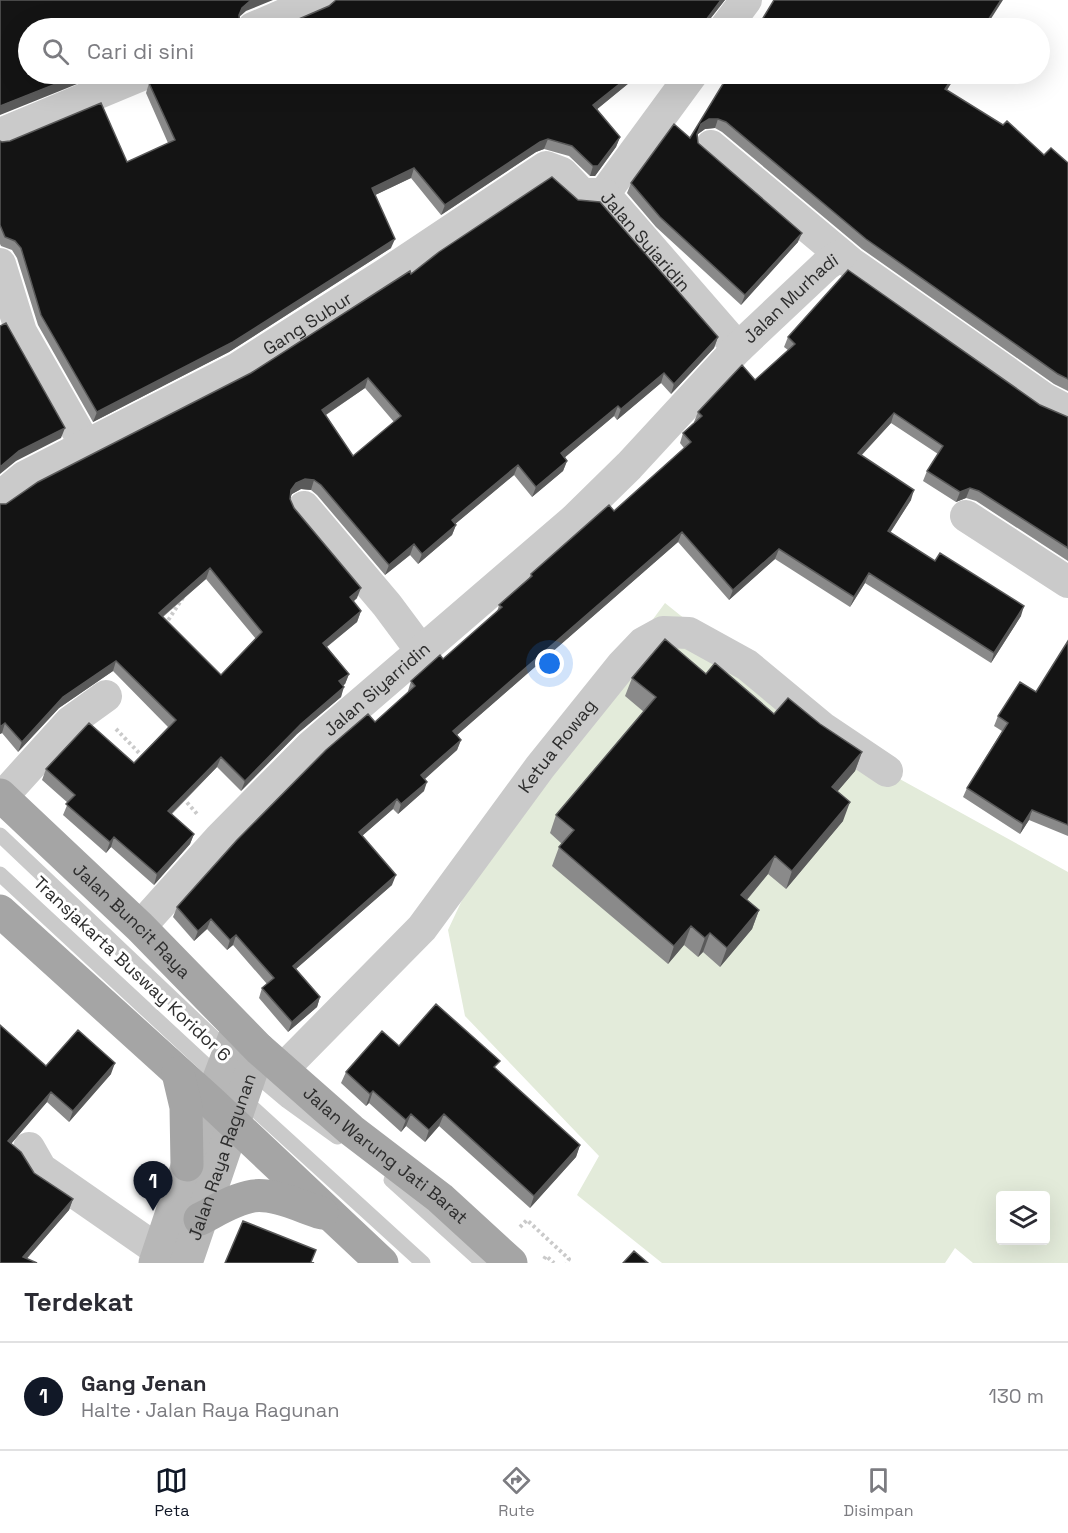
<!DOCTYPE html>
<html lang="id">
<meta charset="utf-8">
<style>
:root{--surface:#fff;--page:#f2f2f3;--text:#2b2b33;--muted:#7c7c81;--line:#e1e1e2;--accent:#111827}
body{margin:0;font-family:"Space Grotesk",sans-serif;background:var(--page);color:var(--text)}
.controls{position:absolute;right:18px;bottom:18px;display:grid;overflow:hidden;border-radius:6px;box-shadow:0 6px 24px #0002}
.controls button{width:54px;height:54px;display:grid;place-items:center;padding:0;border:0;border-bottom:2px solid var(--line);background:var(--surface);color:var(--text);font:30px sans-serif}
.you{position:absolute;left:550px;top:664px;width:21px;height:21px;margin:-15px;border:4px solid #fff;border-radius:50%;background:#1a73e8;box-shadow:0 0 0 9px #1a73e833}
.badge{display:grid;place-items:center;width:39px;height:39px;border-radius:50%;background:var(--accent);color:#fff;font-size:20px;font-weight:700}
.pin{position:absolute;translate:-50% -50px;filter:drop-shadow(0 2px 3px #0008)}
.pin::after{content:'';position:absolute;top:32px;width:21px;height:18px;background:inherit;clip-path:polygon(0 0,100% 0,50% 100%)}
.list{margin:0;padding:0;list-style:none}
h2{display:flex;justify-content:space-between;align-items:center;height:78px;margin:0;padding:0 24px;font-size:26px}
h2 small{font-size:20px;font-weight:400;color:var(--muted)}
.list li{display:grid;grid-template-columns:39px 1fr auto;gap:18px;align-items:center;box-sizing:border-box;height:108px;padding:0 24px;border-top:2px solid var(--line)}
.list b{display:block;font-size:22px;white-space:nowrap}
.list p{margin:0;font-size:20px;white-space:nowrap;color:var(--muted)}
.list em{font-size:20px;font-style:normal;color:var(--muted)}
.icon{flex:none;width:33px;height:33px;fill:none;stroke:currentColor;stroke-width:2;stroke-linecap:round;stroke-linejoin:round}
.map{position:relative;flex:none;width:1068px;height:1263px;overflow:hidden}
.search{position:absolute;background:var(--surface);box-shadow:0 6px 24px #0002;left:18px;right:18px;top:18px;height:66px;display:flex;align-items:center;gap:15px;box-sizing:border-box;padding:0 21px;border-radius:33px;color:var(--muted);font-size:22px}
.sheet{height:186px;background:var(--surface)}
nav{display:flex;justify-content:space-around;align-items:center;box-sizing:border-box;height:84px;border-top:2px solid var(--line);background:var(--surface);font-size:16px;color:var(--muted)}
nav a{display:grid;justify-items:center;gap:3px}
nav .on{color:var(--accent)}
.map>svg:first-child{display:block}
.green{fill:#e3ebda;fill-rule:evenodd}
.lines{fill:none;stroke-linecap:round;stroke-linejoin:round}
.path{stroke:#cacaca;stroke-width:4;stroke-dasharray:3 3;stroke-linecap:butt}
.lane{stroke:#cacaca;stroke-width:15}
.street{stroke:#cacaca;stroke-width:32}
.secondary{stroke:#b7b7b7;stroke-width:33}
.primary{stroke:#a5a5a5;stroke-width:33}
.wall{fill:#8a8a8a;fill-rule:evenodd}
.shaded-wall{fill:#5a5a5a}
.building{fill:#141414;stroke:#5a5a5a;stroke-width:1.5;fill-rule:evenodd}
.labels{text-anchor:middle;stroke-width:6;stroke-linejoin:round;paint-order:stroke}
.street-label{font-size:18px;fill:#2d2d2d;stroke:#fff}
</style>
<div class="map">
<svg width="1068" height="1263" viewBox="0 0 1068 1263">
<rect width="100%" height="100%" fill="#fff"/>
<path class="green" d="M665,603L849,751L1068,872V1263H973L955,1248L945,1263H662L577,1195L599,1156L465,1016L448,930L492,836ZM1000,1196H1046V1240H1000Z"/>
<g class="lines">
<path class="path" d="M165,625L184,596
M116,729L144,758
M183,798L198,815
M520,1227L527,1220L569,1259L566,1263
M544,1259L546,1256L554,1263"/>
<path class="lane" d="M0,835L231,1054
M0,874L221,1079
M249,1069L287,1101L337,1137
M241,1097L423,1263
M391,1180L483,1263"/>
<g class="street">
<path d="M253,28L318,0"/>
<path d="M725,28L746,0"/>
<path id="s1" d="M692,74L604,194L738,348"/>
<path d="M0,134L144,74"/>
<path d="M711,146L851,263L1045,399L1068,411"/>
<path d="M0,264L21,332L85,444"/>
<path id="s2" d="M0,497L24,477L238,368L387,273L546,167L562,173L582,194H604"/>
<path d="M304,507L387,605L422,652"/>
<path d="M966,516L1068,582"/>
<path d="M2,797L70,722L106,696"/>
<path id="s3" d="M140,927L220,838L310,747L575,519L629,466L738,348L826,265L841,255"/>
<path id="s4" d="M282,1070L422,928L540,767L622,665L643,643L663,632L689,633L747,665L823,728L887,771"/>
<path d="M29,1148L41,1169L159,1251"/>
</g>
<g class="secondary">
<path d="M155,1263L197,1137L238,1028"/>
<path id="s5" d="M186,1263L259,1049"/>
</g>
<g class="primary">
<path id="s6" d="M0,795L140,927L259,1049L351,1130L440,1198L511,1263"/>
<path d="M0,911L211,1102L382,1263"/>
<path d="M178,1073L186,1107L187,1165"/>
<path d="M200,1219C216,1211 234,1199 253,1196C274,1193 302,1207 322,1213"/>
</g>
</g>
<path class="wall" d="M335,0H725L703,28H278L329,6L336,1Z
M162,74H640L597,109L620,137L616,147L595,176H590L569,156L544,149L536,152L441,215L411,178L375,195L391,248L229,352L93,422L38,325L17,258L12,250L1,246L0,244V141L127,162L168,143L146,93L149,83L162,75Z
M729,74H957L947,90L1044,155L1068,163V391L1054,384L862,249L722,132L715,128L705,129L698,134V143L798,242L741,305L656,227L627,193L631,183L690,138Z
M411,274L718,337L714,348L671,394L661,383L617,420L614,416L565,457L567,461L563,471L532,497L514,475L455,524L456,525L452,535L418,564L410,555L385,575L317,495L311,490L301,489L292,494L290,499L294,508L357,598L353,602L361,611L357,622L327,647L349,674L345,684L343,685L341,697L297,734L241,791L217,767L172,814L194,834L190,844L154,885L111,847L106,853L63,815L68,803L42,780L46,769L134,763L168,727L113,671L59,708L18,752L2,733L0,734V504H6L251,373ZM365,388L394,422L353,456L326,415ZM206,579L256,639L221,675L163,617Z
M788,337L1040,405L1068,417V561L976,501L966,498L956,502L923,481L927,471L938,454L891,423L861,456L911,500L890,532L1021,616L991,663L865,583L850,607L775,559L729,600L678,542L457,735L461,740L457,750L425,779L424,791L398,814L393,809L362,836L392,885L296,969L320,997L317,1007L288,1032L259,998L262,988L267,984L233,945L227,950L207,929L194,941L173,917L177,907L375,722L409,692L408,691L411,681L443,659L497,612L499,605L529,578L531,574L614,511L684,448L680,443L683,433L695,423L694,422L698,412L755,380L788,350L784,347Z
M1068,641V836L1029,820L1020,834L963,797L967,788L1002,731L994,726L998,716L1036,692Z
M706,674L774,714L820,724L862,752L855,771L837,792L843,821L786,889L768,874L747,900L759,910L752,929L720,967L703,952L698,957L684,945L668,964L552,866L559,847L562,844L550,833L556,815L644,712L625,696L632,678Z
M0,1025L46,1066L111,1074L69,1122L47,1102L11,1144L34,1173L73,1199L69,1210L27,1258L0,1263Z
M399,1046L496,1070L580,1145L576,1157L530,1208L439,1126L425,1142L406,1126L401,1132L369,1103L366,1106L341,1083L346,1072Z"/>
<path class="shaded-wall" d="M253,0H273L246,11L238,18L242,8L249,2Z
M721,0H725L703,28H701L703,24Z
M1001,0H1003L985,28H983Z
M698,20L695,28H687Z
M81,74H102L0,115V106Z
M632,74H640L590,115L593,105Z
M955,74H957L941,99L945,89Z
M709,119H718L715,128L705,129L698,134L693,143L701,124Z
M620,137L616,147L595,176H590L593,166Z
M548,139L544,149L536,152L441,215L445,205L540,142Z
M414,168L411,178L369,198L372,188Z
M802,233L798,242L741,305L745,295Z
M395,239L391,248L229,352L93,422L97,412Z
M718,337L714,348L671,394L674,384Z
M664,373L661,383L617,420L621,409Z
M368,378L365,388L318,420L322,410Z
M618,406L614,416L557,464L561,453Z
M894,413L891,423L854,463L858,453Z
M65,428L61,438L16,461L0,474V467L19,451Z
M567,461L563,471L532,497L536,487Z
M518,465L514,475L448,530L452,520Z
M305,479L314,480L311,490L301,489L292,494L287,500L291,490L296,483Z
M970,488L966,498L956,502L960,492Z
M914,490L911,500L885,541L888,531Z
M456,525L452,535L418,564L422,554Z
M682,532L678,542L450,741L453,731Z
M414,544L410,555L385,575L389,565Z
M779,549L775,559L729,600L733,590Z
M210,568L206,579L155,623L159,613Z
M869,573L865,583L850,607L854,597Z
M361,588L357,598L346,608L350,597Z
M1024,606L1021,616L991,663L994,653Z
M361,611L357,622L319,653L323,643Z
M116,661L113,671L59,708L18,752L22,742L63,697Z
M349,674L345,684L336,691L339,681Z
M344,687L341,697L297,734L241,791L245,781L301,724Z
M5,723L2,733L0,734V727Z
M461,740L457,750L418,785L421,775Z
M862,752L855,771L825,806L832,787Z
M221,757L217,767L164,821L168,811Z
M427,782L424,791L398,814L401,804Z
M397,799L393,809L355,842L359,832Z
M850,802L843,821L786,889L792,871Z
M1032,810L1029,820L1020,834L1023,824Z
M194,834L190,844L154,885L157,874Z
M114,837L111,847L106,853L110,842Z
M775,856L768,874L735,914L741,895Z
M396,875L392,885L289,975L293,966Z
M759,910L752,929L720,967L727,948Z
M211,919L207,929L194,941L198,931Z
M691,926L684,945L668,964L674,946Z
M710,933L703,952L698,957L705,938Z
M236,935L233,945L227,950L230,940Z
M320,997L317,1007L288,1032L292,1022Z
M115,1063L111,1074L69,1122L73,1111Z
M373,1091L369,1103L366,1106L370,1094Z
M51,1092L47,1102L4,1152L8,1141Z
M411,1114L406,1126L401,1132L406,1120Z
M444,1114L439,1126L425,1142L429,1130Z
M580,1145L576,1157L530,1208L534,1196Z
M73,1199L69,1210L23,1263V1257Z"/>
<path class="building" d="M0,0H253L249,2L242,8L239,15L240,25L243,28H28V74H81L0,106Z
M336,0H721L703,24L698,20L687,28H278L329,6Z
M774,0H1001L983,28H757Z
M163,74H632L593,105L620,137L598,166H593L572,146L548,139L540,142L445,205L414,168L372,188L395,239L233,342L97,412L41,315L21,248L15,241L5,237L0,225V141L2,142L10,141L101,103L127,162L175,140L149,83Z
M729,74H955L945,89L1003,125L1007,121L1044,155L1051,148L1068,163V379L1058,374L866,239L726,122L718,119H709L701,124L697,134L698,143L802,233L745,295L660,217L631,183L674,124L690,138Z
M552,177L578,200L600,202L718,337L674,384L664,373L621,409L618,406L561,453L567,461L536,487L518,465L452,520L456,525L422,554L414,544L389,565L321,485L314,480L305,479L296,483L291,490L290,499L294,508L361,588L350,597L361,611L323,643L349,674L339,681L344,687L301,724L245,781L221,757L168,811L194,834L157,874L114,837L110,842L66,804L75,795L46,769L89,723L134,763L176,720L116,661L63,697L22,742L5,723L0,727V504H6L38,482L251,373L410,271L411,274L439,252ZM368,378L401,416L353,456L322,410ZM210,568L262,632L221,675L159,613Z
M848,270L1040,405L1068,417V548L979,491L970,488L960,492L927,471L943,446L894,413L858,453L914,490L888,531L935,561L940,553L1024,606L994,653L869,573L854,597L779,549L733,590L682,532L453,731L461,740L421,775L427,782L401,804L397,799L359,832L396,875L293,966L320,997L292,1022L262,988L274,978L236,935L230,940L211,919L198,931L177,907L237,840L326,750L368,714L375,722L415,686L411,681L440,655L443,659L502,607L499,605L532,576L531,574L609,505L614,511L691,442L683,433L702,416L698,412L742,365L755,380L795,344L788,337Z
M6,323L65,428L19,451L0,467V326Z
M665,639L706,674L715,663L774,714L788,698L820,724L862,752L832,787L850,802L792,871L775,856L741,895L759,910L727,948L710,933L705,938L691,926L674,946L559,847L574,830L556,815L656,697L632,678Z
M1068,641V825L1032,810L1023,824L967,788L1008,723L998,716L1020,682L1036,692Z
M436,1004L500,1061L494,1067L580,1145L534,1196L444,1114L429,1130L411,1114L406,1120L373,1091L370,1094L346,1072L382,1031L399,1046Z
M0,1025L46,1066L78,1030L115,1063L73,1111L51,1092L8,1141L21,1152L34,1173L73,1199L23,1257L37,1263H0Z
M243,1221L316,1250L311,1262L314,1263H225Z
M634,1251L648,1263H623Z"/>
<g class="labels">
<g class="street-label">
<text dy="6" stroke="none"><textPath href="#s1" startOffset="212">Jalan Syiaridin</textPath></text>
<text dy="6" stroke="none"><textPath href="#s3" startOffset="906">Jalan Murhadi</textPath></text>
<text dy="6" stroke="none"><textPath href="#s2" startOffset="354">Gang Subur</textPath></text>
<text dy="6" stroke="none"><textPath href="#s3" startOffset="336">Jalan Siyarridin</textPath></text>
<text dy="6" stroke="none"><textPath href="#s4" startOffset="426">Ketua Rowag</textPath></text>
<text dy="6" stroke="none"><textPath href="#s6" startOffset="182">Jalan Buncit Raya</textPath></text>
<text transform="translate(132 969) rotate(43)" y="6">Transjakarta Busway Koridor 6</text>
<text dy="6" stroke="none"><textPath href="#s5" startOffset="112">Jalan Raya Ragunan</textPath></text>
<text dy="6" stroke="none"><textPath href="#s6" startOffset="528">Jalan Warung Jati Barat</textPath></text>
</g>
</g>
</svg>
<div class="controls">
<button><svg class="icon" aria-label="layers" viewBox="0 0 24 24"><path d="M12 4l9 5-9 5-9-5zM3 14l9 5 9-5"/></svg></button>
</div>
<div class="you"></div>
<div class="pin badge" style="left:153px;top:1211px">1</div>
<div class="search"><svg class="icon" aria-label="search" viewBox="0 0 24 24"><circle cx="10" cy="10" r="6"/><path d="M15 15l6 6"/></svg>Cari di sini</div>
</div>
<section class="sheet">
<h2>Terdekat<small></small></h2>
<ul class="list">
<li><span class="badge">1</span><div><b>Gang Jenan</b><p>Halte · Jalan Raya Ragunan</p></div><em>130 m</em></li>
</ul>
</section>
<nav>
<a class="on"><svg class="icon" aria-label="map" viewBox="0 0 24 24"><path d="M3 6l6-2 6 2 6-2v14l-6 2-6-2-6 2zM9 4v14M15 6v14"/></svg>Peta</a>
<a><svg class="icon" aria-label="directions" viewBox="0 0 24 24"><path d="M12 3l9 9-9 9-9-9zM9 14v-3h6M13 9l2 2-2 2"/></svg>Rute</a>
<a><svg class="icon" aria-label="saved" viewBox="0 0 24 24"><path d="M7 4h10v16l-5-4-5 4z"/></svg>Disimpan</a>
</nav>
